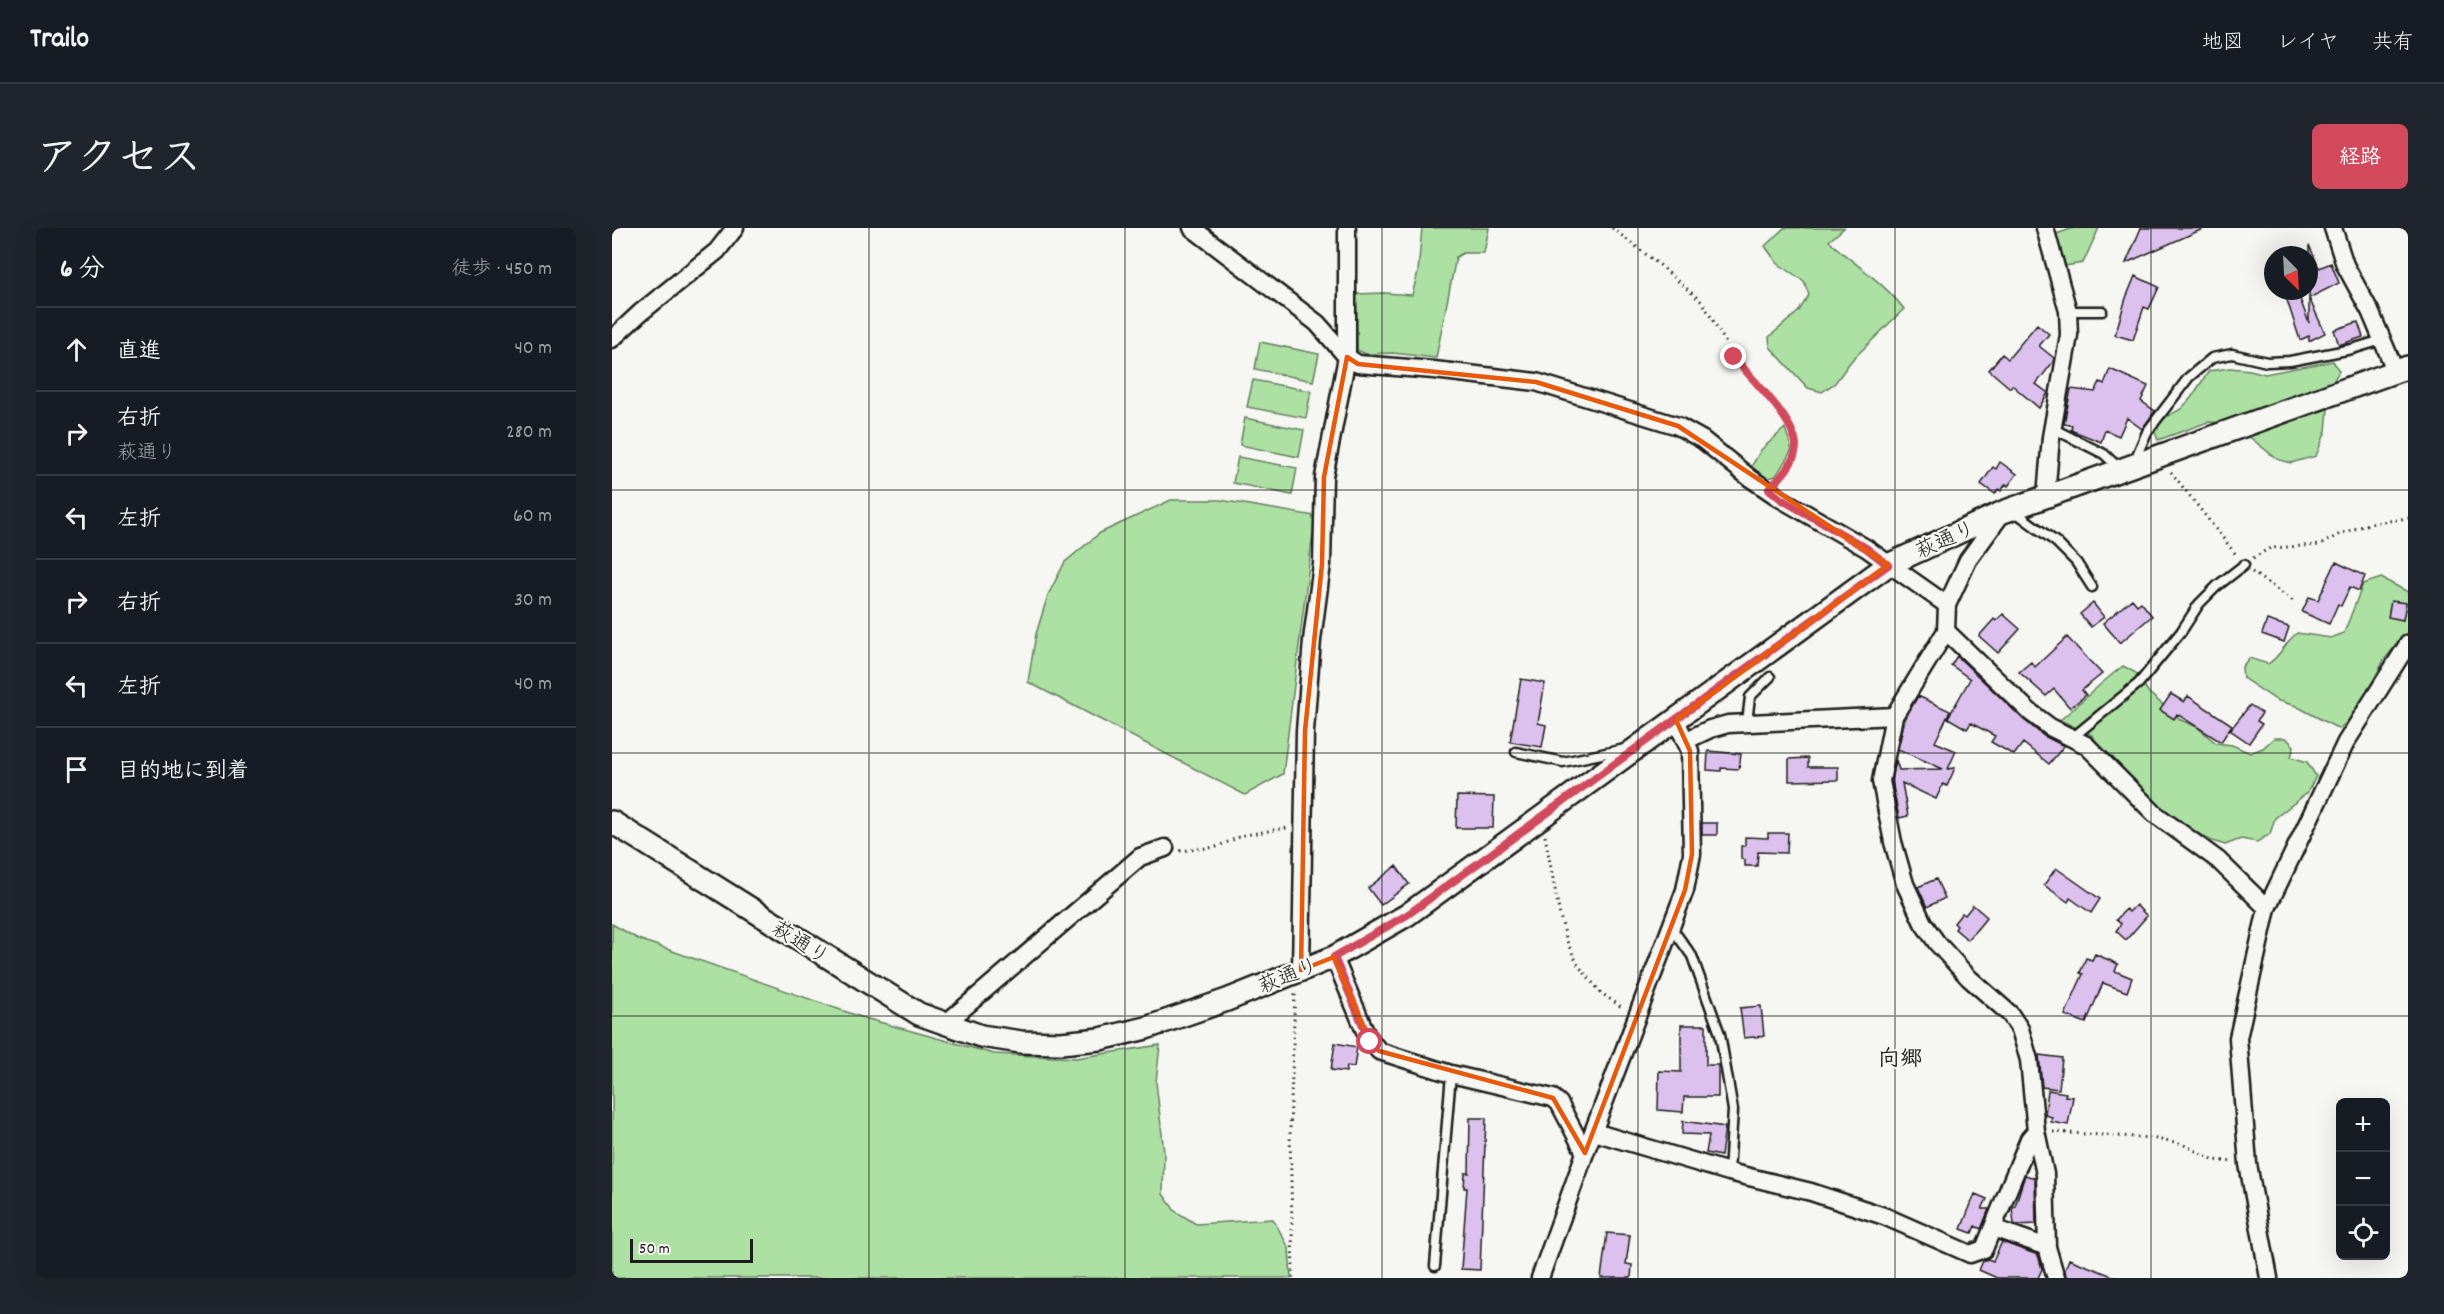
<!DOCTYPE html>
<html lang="ja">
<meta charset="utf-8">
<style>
:root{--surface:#171b24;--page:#20242c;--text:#f1f3f6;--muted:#9ea1a6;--line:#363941;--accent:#d1495b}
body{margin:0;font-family:Dekko,"Klee One",sans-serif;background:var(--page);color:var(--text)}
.controls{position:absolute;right:18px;bottom:18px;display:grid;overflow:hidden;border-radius:9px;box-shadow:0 6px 24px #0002}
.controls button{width:54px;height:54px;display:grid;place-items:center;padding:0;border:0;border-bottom:2px solid var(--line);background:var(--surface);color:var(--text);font:30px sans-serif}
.compass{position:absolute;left:1652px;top:18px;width:54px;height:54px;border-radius:50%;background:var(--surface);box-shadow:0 6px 24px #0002;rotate:156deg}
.scale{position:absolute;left:18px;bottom:15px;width:123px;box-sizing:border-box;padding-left:6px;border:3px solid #1c1c1c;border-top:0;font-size:16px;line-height:21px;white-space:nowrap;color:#1c1c1c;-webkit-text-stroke:4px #f6f6f2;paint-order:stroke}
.stop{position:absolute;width:18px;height:18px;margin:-14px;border:4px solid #d1495b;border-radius:50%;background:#fff}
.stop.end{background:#d1495b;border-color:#fff;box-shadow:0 2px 6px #0008}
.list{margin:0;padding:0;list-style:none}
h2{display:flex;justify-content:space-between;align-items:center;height:78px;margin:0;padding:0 24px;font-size:26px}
h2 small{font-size:20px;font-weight:400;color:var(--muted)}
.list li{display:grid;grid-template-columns:39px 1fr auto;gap:18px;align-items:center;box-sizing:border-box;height:84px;padding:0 24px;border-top:2px solid var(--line)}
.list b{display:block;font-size:22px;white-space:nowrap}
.list p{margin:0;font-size:20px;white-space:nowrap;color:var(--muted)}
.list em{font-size:20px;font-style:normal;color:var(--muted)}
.icon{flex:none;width:33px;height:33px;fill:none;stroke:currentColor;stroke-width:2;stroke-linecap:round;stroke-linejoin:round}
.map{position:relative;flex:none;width:1796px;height:1050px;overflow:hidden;border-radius:9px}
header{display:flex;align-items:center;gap:36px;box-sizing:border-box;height:84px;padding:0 30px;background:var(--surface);border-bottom:2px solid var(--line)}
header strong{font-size:28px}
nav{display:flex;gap:33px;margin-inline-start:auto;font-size:21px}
.intro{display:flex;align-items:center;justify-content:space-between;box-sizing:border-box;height:144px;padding:0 36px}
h1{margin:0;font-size:42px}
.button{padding:15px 27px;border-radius:9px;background:var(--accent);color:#fff;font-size:21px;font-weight:700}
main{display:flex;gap:36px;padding:0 36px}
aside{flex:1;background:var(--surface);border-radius:9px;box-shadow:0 6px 24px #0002}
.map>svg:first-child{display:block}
.green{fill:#ade1a3;stroke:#647e60;stroke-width:1.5}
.building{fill:#dcc0ee;stroke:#1c1c1c;stroke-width:1.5}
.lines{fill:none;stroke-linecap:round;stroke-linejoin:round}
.service-casing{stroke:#1c1c1c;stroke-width:13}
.minor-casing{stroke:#1c1c1c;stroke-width:21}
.tertiary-casing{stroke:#1c1c1c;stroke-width:26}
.path{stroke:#1c1c1c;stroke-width:3;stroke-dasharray:1.5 4.5;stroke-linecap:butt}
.service{stroke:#f6f6f2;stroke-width:8}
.minor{stroke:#f6f6f2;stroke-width:16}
.tertiary{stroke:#f6f6f2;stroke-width:21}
.route{stroke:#d1495b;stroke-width:8}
.marked{fill:none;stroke:#e8590c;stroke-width:4.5;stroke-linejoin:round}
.grid{fill:none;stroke:#1c1c1c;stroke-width:1.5;stroke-opacity:0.55}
.labels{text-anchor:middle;stroke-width:4.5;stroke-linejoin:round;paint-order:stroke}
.street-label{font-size:21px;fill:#1c1c1c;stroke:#f6f6f2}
.neighbourhood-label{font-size:22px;font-weight:bold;fill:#1c1c1c;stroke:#f6f6f2}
</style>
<header>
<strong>Trailo</strong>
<nav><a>地図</a><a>レイヤ</a><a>共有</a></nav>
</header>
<div class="intro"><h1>アクセス</h1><a class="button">経路</a></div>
<main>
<aside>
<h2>6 分<small>徒歩 · 450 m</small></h2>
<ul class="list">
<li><svg class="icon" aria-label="ahead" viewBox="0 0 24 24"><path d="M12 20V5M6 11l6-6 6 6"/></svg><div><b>直進</b></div><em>40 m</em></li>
<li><svg class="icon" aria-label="right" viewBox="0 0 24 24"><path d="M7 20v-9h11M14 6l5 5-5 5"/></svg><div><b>右折</b><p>萩通り</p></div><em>280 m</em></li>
<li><svg class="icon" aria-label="left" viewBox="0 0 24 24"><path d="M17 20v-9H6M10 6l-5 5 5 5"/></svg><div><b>左折</b></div><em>60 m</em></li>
<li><svg class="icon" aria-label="right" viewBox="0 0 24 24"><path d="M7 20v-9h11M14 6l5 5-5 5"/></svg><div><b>右折</b></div><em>30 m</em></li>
<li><svg class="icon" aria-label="left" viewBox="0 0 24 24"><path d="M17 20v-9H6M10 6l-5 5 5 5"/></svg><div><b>左折</b></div><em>40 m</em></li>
<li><svg class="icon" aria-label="arrive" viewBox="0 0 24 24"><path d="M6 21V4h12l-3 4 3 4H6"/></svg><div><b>目的地に到着</b></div></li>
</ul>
</aside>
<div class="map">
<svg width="1796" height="1050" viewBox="0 0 1796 1050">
<rect width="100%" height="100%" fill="#f6f6f2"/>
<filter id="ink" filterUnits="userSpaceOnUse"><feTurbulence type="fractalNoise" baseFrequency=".0167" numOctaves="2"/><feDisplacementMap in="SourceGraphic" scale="12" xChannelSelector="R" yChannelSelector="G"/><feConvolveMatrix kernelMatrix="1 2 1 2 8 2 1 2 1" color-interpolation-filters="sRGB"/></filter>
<g filter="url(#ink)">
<path class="green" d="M810,0H877L872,25H851L844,29L824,130L781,125L754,126L745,122L744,66L773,65L800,67L806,44Z
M1172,0H1232L1217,13C1241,36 1272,54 1292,81L1239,133L1223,155L1210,164L1196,160L1158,119L1157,109L1187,83L1197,67L1192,53L1165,35L1153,18Z
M1462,0H1487L1471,35L1453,38L1444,6Z
M648,114L707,126L701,153L643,141Z
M1721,133L1727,143L1718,159L1714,203L1704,228L1679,235L1665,231L1620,195L1596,194L1546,212L1542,202L1554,189L1569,181L1579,170L1597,143L1618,140L1638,142L1653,146Z
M641,152L699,163L694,190L635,179Z
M633,190L692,202L687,229L628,217Z
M1173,200L1180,222L1164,248L1153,251L1139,239L1149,222Z
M626,229L685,240L680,267L621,255Z
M559,272H608L703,288L671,546L633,567L416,454L424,406L436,367L453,334L488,305Z
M1769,350L1796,364V403L1772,432L1744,486L1727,501L1684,478L1664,472L1631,450L1630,439L1637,430L1656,436C1671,426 1671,416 1685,405L1719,410L1732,405L1751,356Z
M1511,438L1524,445L1537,465L1569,492L1585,499L1604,515L1620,517L1638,525L1651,520L1662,510H1674L1682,518L1679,529L1695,534L1704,548L1695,565L1663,590L1658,606L1645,614L1629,611L1613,617L1600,613L1566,595L1539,575L1511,540L1494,528L1480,507L1448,492C1470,474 1488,455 1511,438Z
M0,696L26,711L249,789L382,826L464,830L548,817L544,854L552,924L551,966L563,983L584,996L661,991L677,1020L679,1050H0Z"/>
<path class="building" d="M1529,0H1593L1514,35Z
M1697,17L1707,40L1719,35L1727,55L1697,70L1713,105L1697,113V108L1688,112L1672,63H1685L1697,95Z
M1523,48L1547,59L1537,81L1532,79L1521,112L1503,107L1514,70Z
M1746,94L1751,109L1727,117L1722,102Z
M1425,96L1437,106L1427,118L1442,130L1441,134L1424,156L1436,165L1427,180L1400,157L1398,160L1377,142L1390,126L1396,131Z
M1498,141L1536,158L1529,173L1543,183L1530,201L1515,190L1507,208L1493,202L1489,214L1459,202L1460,197L1452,196L1459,161L1483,164L1488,154L1492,156Z
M1388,234L1405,246L1396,258L1394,256L1389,263L1386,261L1383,266L1369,256L1381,239L1384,241Z
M1724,334L1753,348L1747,363L1738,359L1729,378L1726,376L1717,396L1690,384L1697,369L1706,372Z
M1520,371L1525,377L1529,374L1540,388L1508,415L1491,395Z
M1779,373L1794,375L1791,392L1776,389Z
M1481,375L1492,389L1479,399L1468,386Z
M1391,386L1408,401L1386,425L1367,408L1382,391L1384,393Z
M1655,392L1677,399L1672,414L1650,406Z
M1455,409L1490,446L1470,462L1474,467L1458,480L1442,461L1434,468L1407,444L1419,434L1423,439Z
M1345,428L1412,492L1432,508L1452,518L1437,536L1411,515L1402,527L1379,514L1383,508L1359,495L1355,501L1336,490L1358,451L1339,437Z
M909,451L933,455L926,495L934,497L930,519L898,514Z
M1559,466L1572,474L1576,468L1620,497L1609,514L1565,486L1562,491L1548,482Z
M1306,468L1338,483L1323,514L1344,523L1336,541L1343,540L1335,558L1331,556L1324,571L1290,555L1296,588L1287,590L1280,553L1284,532L1287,542L1331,541L1286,521L1293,491Z
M1638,477L1650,485L1645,493L1650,496L1637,515L1618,502Z
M1096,523L1129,526L1127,541L1109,540V543L1095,542Z
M1196,530V539H1226V552L1177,553V531Z
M845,568L882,569L881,600H844Z
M1090,595H1105V607H1090Z
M1156,605H1176L1175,625L1146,624L1145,638H1133V632L1129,631V618H1133V609L1156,610Z
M784,638L797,656L769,677L756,660Z
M1444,640L1488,671L1479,685L1458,670L1456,674L1432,657Z
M1324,651L1333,670L1315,679L1306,659Z
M1361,677L1375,689L1356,712L1343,701L1345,698L1342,695L1350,685L1353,687Z
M1524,677L1535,688L1514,712L1504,703L1509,696L1504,692L1514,681L1517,684Z
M1483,726L1506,736L1503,743L1520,750L1515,764L1491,755L1474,795L1453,787L1471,746L1468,745L1474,730L1480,732Z
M1149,778L1152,808L1132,810L1128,780Z
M1069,797H1094V837H1106V869H1072L1071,884L1046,882L1047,843L1069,844Z
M723,815L745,819L742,839L735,838L734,844L719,842Z
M1427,827L1450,830L1447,861L1430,859Z
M1436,862L1454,865L1453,868L1461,869L1456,897L1439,894L1440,889L1433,887Z
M858,890H874L868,1042L849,1041L855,960H852L853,945H857Z
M1071,893L1113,899L1109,928L1094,925L1097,907L1070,906Z
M1413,947L1423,950L1424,996L1405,997L1402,996L1400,980L1403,978Z
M1363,966L1375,971L1370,981H1377L1369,1001L1363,998L1360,1005L1349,1001Z
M995,1005L1018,1007L1014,1036L1020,1037L1019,1050H989Z
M1390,1014L1426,1027L1430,1041L1426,1050H1385L1367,1042L1371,1033L1376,1031L1381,1033Z
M1457,1031L1503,1049V1050H1459L1454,1048L1453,1042Z"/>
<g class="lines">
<g class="service-casing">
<path id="service" d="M1456,83H1490
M1440,200L1492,226L1508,241
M1522,234L1535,204L1577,149L1600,130L1620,126L1655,134L1678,133L1740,121L1770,112
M1402,283L1444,314L1464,334L1480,359
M1135,494L1138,469L1158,449
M1460,510L1527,455L1569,404L1587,376L1605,358L1632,337
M904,524L951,534L1013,521
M1059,699L1080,728L1108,806L1121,882L1117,944
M823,1038L839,846"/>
</g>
<g class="minor-casing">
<path id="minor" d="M580,0L705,95L735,129L746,136L822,142L924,154L1066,198L1091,212L1138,250L1169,271L1254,320L1335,377
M1433,0L1456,83L1457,107L1439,209L1434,268
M1721,0L1733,37L1758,83L1783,142
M0,111L28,85L105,23L123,0
M1334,403L1418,484L1438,499L1474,517L1543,586L1606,632L1655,680
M1075,512L1098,501L1116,496L1282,488
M722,729L755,808L767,823L839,846L941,870L947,875L973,925
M689,742L693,503L700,412L710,336L712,249L735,129V0
M333,796L528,629L553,620
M1424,903L1433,946L1435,1019L1444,1050
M982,904L1117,944L1199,964L1272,988L1358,1026L1372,1021L1417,911L1424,903L1417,832L1408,801L1398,786L1357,750L1325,715L1311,695L1293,656L1281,614L1269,553L1282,488L1334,403L1335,377L1356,332L1391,284
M1381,1000L1435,1019
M928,1050L973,925L1073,662L1080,626L1078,523L1064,492
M1657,1050L1636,936L1626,810L1655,680L1734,514L1796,416"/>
</g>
<g class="tertiary-casing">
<path id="tertiary" d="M0,594L307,786L369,808L409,814L449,815L488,811L534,800L615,772L722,729L795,687L1276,337L1391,284L1796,139"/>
</g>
<path class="path" d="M1000,0L1049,38L1091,75L1122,129L1177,196L1184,219L1181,229L1167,251
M1559,244L1625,328
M1641,330L1658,320L1708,317L1728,306L1757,296L1796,290
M1640,344L1684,375
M933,608L948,688L956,716L966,737L989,765L1011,780
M568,623L604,619L632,607L675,600
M1441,904L1540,910L1572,917L1602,932L1622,934
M681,1050L678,902L683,764"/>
<use href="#service" class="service"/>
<use href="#minor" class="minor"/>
<use href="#tertiary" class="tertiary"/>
</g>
</g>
<g class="lines" filter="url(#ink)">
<path class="route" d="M758,814L722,729L795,687L1276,337L1254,320L1169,271L1157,261C1168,250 1184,234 1184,218C1183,191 1138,150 1122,129"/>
</g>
<path class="marked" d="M735,129L746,136L924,154L1066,198L1276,337L1064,492L1078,523L1080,626L1073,662L973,925L941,870L767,823L755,808L722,729L689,742L693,503L710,336L712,249Z"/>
<path class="grid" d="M257,0V1050M513,0V1050M770,0V1050M1026,0V1050M1283,0V1050M1539,0V1050M0,262H1796M0,525H1796M0,788H1796"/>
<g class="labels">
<g class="street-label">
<text transform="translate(1333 311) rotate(-24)" y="7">萩通り</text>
<text transform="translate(189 714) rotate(32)" y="7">萩通り</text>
<text transform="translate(676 747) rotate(-22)" y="7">萩通り</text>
</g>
<g class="neighbourhood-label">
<text x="1288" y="837">向郷</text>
</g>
</g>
</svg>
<div class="controls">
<button>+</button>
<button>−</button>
<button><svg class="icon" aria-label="locate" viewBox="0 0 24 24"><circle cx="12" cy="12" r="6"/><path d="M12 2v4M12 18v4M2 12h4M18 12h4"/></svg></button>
</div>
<svg class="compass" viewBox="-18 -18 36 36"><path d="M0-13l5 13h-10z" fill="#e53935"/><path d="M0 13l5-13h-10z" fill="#9ea1a6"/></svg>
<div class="scale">50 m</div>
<div class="stop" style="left:758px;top:814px"></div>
<div class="stop end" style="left:1122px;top:129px"></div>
</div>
</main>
